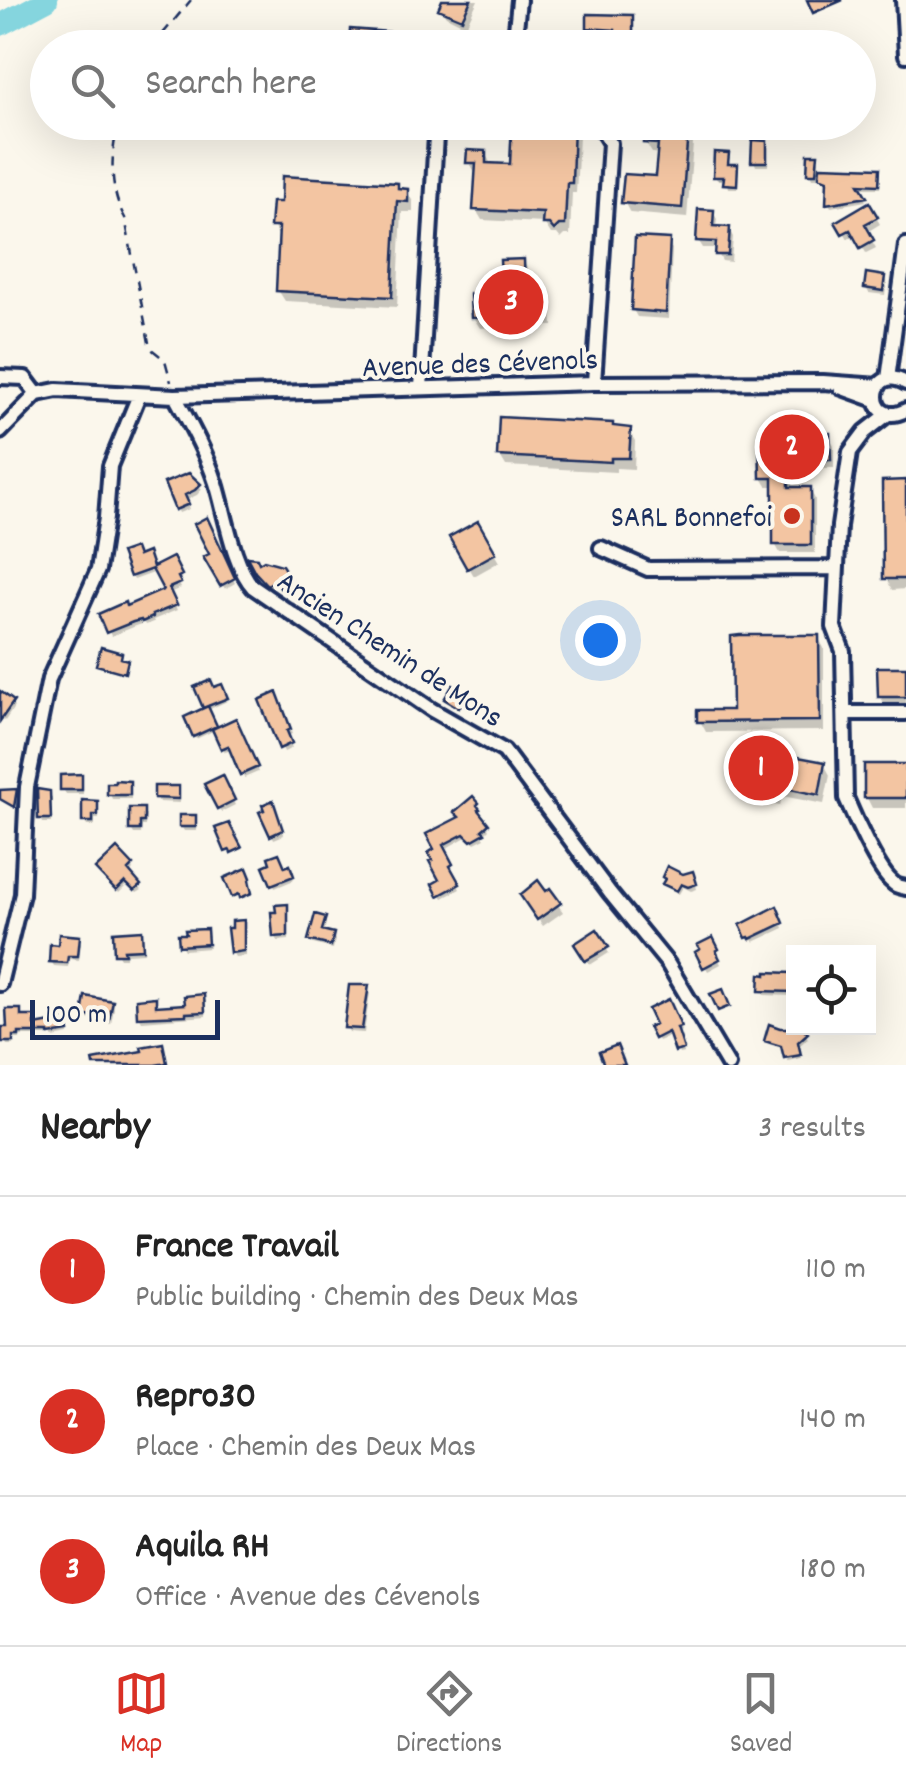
<!DOCTYPE html>
<meta charset="utf-8">
<style>
:root{--surface:#fff;--page:#f6f6f6;--text:#222;--muted:#767676;--line:#e0e0e0;--accent:#d93025}
body{margin:0;font-family:Dekko,sans-serif;background:var(--page);color:var(--text)}
.controls{position:absolute;right:30px;bottom:30px;display:grid;overflow:hidden;border-radius:0px;box-shadow:0 10px 40px #0002}
.controls button{width:90px;height:90px;display:grid;place-items:center;padding:0;border:0;border-bottom:2px solid var(--line);background:var(--surface);color:var(--text);font:50px sans-serif}
.scale{position:absolute;left:30px;bottom:25px;width:190px;box-sizing:border-box;padding-left:10px;border:5px solid #1b2f5e;border-top:0;font-size:28px;line-height:35px;white-space:nowrap;color:#1b2f5e;-webkit-text-stroke:8px #fbf7ec;paint-order:stroke}
.you{position:absolute;left:600px;top:640px;width:35px;height:35px;margin:-25px;border:8px solid #fff;border-radius:50%;background:#1a73e8;box-shadow:0 0 0 15px #1a73e833}
.badge{display:grid;place-items:center;width:65px;height:65px;border-radius:50%;background:var(--accent);color:#fff;font-size:32px;font-weight:700}
.pin{position:absolute;translate:-50% -50%;border:5px solid #fff;box-shadow:0 2px 10px #0006}
.list{margin:0;padding:0;list-style:none}
h2{display:flex;justify-content:space-between;align-items:center;height:130px;margin:0;padding:0 40px;font-size:42px}
h2 small{font-size:32px;font-weight:400;color:var(--muted)}
.list li{display:grid;grid-template-columns:65px 1fr auto;gap:30px;align-items:center;box-sizing:border-box;height:150px;padding:0 40px;border-top:2px solid var(--line)}
.list b{display:block;font-size:38px;white-space:nowrap}
.list p{margin:0;font-size:32px;white-space:nowrap;color:var(--muted)}
.list em{font-size:32px;font-style:normal;color:var(--muted)}
.icon{flex:none;width:55px;height:55px;fill:none;stroke:currentColor;stroke-width:2;stroke-linecap:round;stroke-linejoin:round}
.map{position:relative;flex:none;width:906px;height:1065px;overflow:hidden}
.search{position:absolute;background:var(--surface);box-shadow:0 10px 40px #0002;left:30px;right:30px;top:30px;height:110px;display:flex;align-items:center;gap:25px;box-sizing:border-box;padding:0 35px;border-radius:55px;color:var(--muted);font-size:38px}
.sheet{height:580px;background:var(--surface)}
nav{display:flex;justify-content:space-around;align-items:center;box-sizing:border-box;height:140px;border-top:2px solid var(--line);background:var(--surface);font-size:28px;color:var(--muted)}
nav a{display:grid;justify-items:center;gap:5px}
nav .on{color:var(--accent)}
.map>svg:first-child{display:block}
.shadow{fill:#0003}
.lines{fill:none;stroke-linecap:round;stroke-linejoin:round}
.river{stroke:#85d5de;stroke-width:22}
.building{fill:#f3c5a2;stroke:#1b2f5e;stroke-width:2.5}
.street-casing{stroke:#1b2f5e;stroke-width:20}
.path{stroke:#1b2f5e;stroke-width:2.5;stroke-dasharray:10 8;stroke-linecap:butt}
.street{stroke:#fbf7ec;stroke-width:12}
.poi-dot{fill:#c8321e;stroke:#fbf7ec;stroke-width:4}
.labels{text-anchor:middle;stroke-width:8;stroke-linejoin:round;paint-order:stroke}
.street-label{font-size:30px;fill:#1b2f5e;stroke:#fbf7ec}
.poi-label{font-size:30px;fill:#1b2f5e;stroke:#fbf7ec;text-anchor:end}
</style>
<div class="map">
<svg width="906" height="1065" viewBox="0 0 906 1065">
<rect width="100%" height="100%" fill="#fbf7ec"/>
<filter id="ink" filterUnits="userSpaceOnUse"><feTurbulence type="fractalNoise" baseFrequency=".01" numOctaves="2"/><feDisplacementMap in="SourceGraphic" scale="20" xChannelSelector="R" yChannelSelector="G"/><feConvolveMatrix kernelMatrix="1 2 1 2 8 2 1 2 1" color-interpolation-filters="sRGB"/></filter>
<g filter="url(#ink)">
<path class="shadow" d="M441,0H478L466,26L446,16L441,9L443,4Z
M631,17L634,22V42L638,48H617V34L592,32L589,27Z
M573,126L579,137L576,193H572L570,235H565L561,239L557,234H551L544,223L482,220L476,210L478,173L475,172L469,162L485,153L491,164L512,167Z
M687,133L693,144L687,218L630,213L624,202L657,179L660,154L652,153L645,142Z
M765,144L768,148V166H756L754,161Z
M727,155L729,166L736,167L738,170V188H728L726,180H717L715,176Z
M817,157L819,161V169L879,171L881,175L880,188H858L866,201L831,207L829,203L830,183L824,181L819,171L818,178H812L810,173Z
M397,186L400,191H407L413,202V212H402L397,307L285,301L278,290L279,237L273,226Z
M869,205L880,224L867,232L876,248L866,253L856,235L848,239L839,223Z
M713,212L717,219L716,228L729,229L733,237L731,262L722,261L718,254V248H703L698,240Z
M668,242L672,249L669,319L637,317L633,310Z
M523,261L529,272V295H546L552,305L553,326H529V333L519,334H512L508,327L480,328L473,317L504,296Z
M884,278L887,283L885,295L869,293L866,288Z
M614,429L629,430L635,441L634,469L616,468V472L506,466L500,456Z
M762,436H829L834,445V468H793V490H810L815,499V553H780L775,544V486H767L762,478Z
M188,476L202,489L197,495L186,500L189,509L179,513L177,509Z
M906,483V589L892,590L886,578Z
M206,520L235,583L225,589L207,558L213,555Z
M477,524L499,562L474,576L452,538Z
M147,555L153,570L172,560L182,580L178,582L181,588L169,593L177,610L153,620L154,622L146,625L145,623L136,626L111,636L101,615L125,609L166,592L156,572L134,580L132,576L138,559Z
M252,560L258,566L281,567L292,586L284,590L281,584L271,588L265,584Z
M818,637L824,648V731L706,732L700,721L735,712Z
M906,670V706H886L880,696Z
M221,687L227,701L208,710L216,730L235,721L258,772L244,778L232,750L225,752L215,730L196,739L187,718L207,709L197,688L214,690Z
M0,694L14,707L5,721L0,718Z
M279,699L292,734L287,736L292,748L284,752L262,701Z
M824,764L830,775L824,804L782,796L780,806L751,801L742,781L782,767Z
M906,766V808H872L867,798Z
M80,777L83,782V794H66L63,789Z
M222,778L235,805L221,812L208,785Z
M129,783L131,788V799H112L110,794Z
M178,789L180,794V803L159,802L157,798Z
M49,793L52,798V823H43L41,818Z
M96,803L99,808V819H95V826H87L84,821Z
M477,804L479,808L478,810L489,829L483,835L485,838L475,843L468,836L443,850L453,869L450,870L460,889L443,898L435,885L442,881L431,854L461,818Z
M274,808L284,835L274,839L263,814Z
M143,811L146,815L145,826H142L141,834H134L131,829Z
M194,818L197,822V831H184L181,826Z
M131,866L133,870L128,875L142,890L137,893L128,884L119,893L101,873Z
M266,867L284,870L289,868L294,880L275,888Z
M683,877L694,879L697,889L691,891L683,887L679,894L668,888L665,884Z
M549,892L563,912L543,926L527,904Z
M286,907L289,911V940L278,941L275,936Z
M779,914L784,928L754,942L753,940L750,941L743,926Z
M324,919L326,923L324,933L333,935L335,940L333,949L313,944L311,939Z
M243,923L245,927V956L235,957L232,952Z
M205,932L209,948L184,950L181,945Z
M596,932L609,953L590,965L577,945Z
M141,933L143,938L144,953L126,954V958H120L117,953Z
M78,938L81,943L79,960L69,959L68,967L54,966L51,961L60,947Z
M712,940L720,955L717,956L721,964L708,971L698,953Z
M794,978V996L764,995L762,990Z
M368,988L370,992L364,1033L349,1032L347,1027Z
M203,997L206,1002V1016L142,1021L139,1016L154,1000L157,1008L188,1007Z
M112,1003L114,1008L111,1024L87,1019L84,1014Z
M668,1003L681,1031L678,1032L684,1053L679,1054L672,1035L658,1041L651,1028L658,1025Z
M19,1012L22,1019L34,1018L36,1028L68,1026L69,1035L53,1038L52,1036H20V1039H13V1045H7L5,1041L9,1029Z
M794,1026L800,1028L808,1038L798,1047L801,1058L788,1061L785,1049L769,1044L767,1040L787,1032Z"/>
<g class="lines">
<path class="river" d="M0,25L47,0"/>
</g>
<path class="building" d="M442,0H471L462,19L438,9Z
M807,0H843L813,13Z
M587,14L633,15V48H614L615,30L587,28Z
M350,29L389,32L388,48H349Z
M512,122H570L574,124L572,183H567L565,225H559L554,230L549,224H542L543,213L473,210L476,163H466L467,150L486,151V163L510,164Z
M644,127L688,131L682,208L621,203L624,174L655,176L658,144L643,143Z
M752,140L767,141V162H751Z
M714,152L729,153L728,164H738L737,185L723,184L724,177H713Z
M808,154H818L816,174H807Z
M820,166L880,168L879,185L859,184L867,197L826,204L827,180L819,177Z
M282,176L398,183V188L408,189V202L397,201L392,297L276,291L279,227H270L272,202H281Z
M869,202L878,217L865,224L874,240L860,248L850,230L842,234L835,222Z
M698,209L714,210L713,226L730,227L728,255H715L716,242L696,241Z
M635,237L670,239L666,313L631,310Z
M524,259L525,293L548,292V316L525,317V324H504V317L471,318L470,294H502L500,260Z
M866,273L885,276L883,291L864,288Z
M499,417L613,423V426L631,428L629,458H611V462L497,456Z
M830,433L831,460H789V487H811V545H773V478H760L759,434Z
M189,473L201,484L195,490L185,495L189,504L175,510L164,483Z
M906,480V579H883L882,481Z
M207,517L235,578L220,586L203,557L209,554L194,524Z
M478,521L496,553L467,569L449,537Z
M135,548L138,556L148,552L153,567L173,557L182,575L178,577L181,583L169,588L177,605L152,615L153,617L142,622L141,620L133,622L106,633L98,614L125,602L126,606L163,590L152,569L130,577L121,553Z
M247,557L257,558L259,563L264,560L282,565L292,581L280,588L276,580L267,585L255,572Z
M740,635H819L820,721L697,722V710H732L731,636Z
M101,647L122,653L121,658L128,660L125,673L96,665Z
M877,667H906V697H878Z
M211,680L214,687L222,684L228,698L203,708L194,687Z
M453,685L462,690L460,694L465,697L459,708L444,699Z
M0,691L14,701L0,721Z
M277,692L291,729L287,731L292,743L279,749L259,700Z
M208,706L217,726L193,737L184,717Z
M236,718L258,767L240,775L228,746L221,749L212,729Z
M782,754L825,762L819,795L776,786L775,796L742,790L744,782L740,781L743,765L747,766L749,758L780,764Z
M864,764H906V798H864Z
M82,774V790H60V775Z
M223,775L235,800L217,809L204,784Z
M115,780L130,781V795H107V783H115Z
M154,786H179V799L154,798Z
M17,789L14,807L0,799V790Z
M37,789L50,791L51,819H38Z
M473,796L479,803L477,805L480,809L478,810L489,824L482,830L485,833L471,841L464,834L443,845L453,864L450,866L460,884L438,896L432,884L439,880L429,861L432,860L428,853L434,849L426,834L459,817L454,812Z
M82,800L98,801V815H93V822H82Z
M273,800L283,830L270,836L259,812L264,810L262,805Z
M129,808H144V822H140V830H129Z
M179,815H196V827H179Z
M229,823L242,848L231,853L230,850L225,852L215,828Z
M117,848L133,865L128,870L141,885L134,891L125,882L116,891L95,869Z
M279,853L285,867L290,865L294,876L271,885L263,866L270,863L268,857Z
M667,866L683,874L693,871L697,884L688,887L681,884L677,891L662,884L665,879L662,877Z
M247,868L251,878L249,880L252,893L240,898L239,894L232,897L224,878Z
M538,880L546,891L550,888L561,903L537,920L520,895Z
M288,904V936L273,937L271,912H276L275,905Z
M777,906L784,923L750,939L749,937L746,938L740,925Z
M315,914L326,917L322,930L334,933L331,946L308,940Z
M244,920V951L230,953L227,928H232V921Z
M207,929L208,944L179,946L178,934H186L185,930Z
M597,929L609,947L585,961L574,944Z
M142,930L143,949L124,950L125,954H114L113,932Z
M59,934L80,936L78,956H68L67,963L49,962L50,944L58,945Z
M713,937L719,949L716,951L720,959L703,968L695,952L700,949L697,945Z
M766,972L792,973L794,992L759,991L760,974L766,975Z
M349,985H369L362,1029L344,1028Z
M723,989L730,1006L718,1011L710,994Z
M204,994L205,1012L186,1013V1015L137,1017L136,999L156,997V1006L185,1004L184,996Z
M85,996L113,1001L109,1020L82,1015Z
M669,999L678,1019L681,1027L677,1028L684,1049L675,1052L668,1032L654,1039L648,1027L655,1024L648,1009Z
M6,1009H21V1016H35V1025L67,1019L69,1032L49,1035V1033H19V1036H13V1042H2V1027H7Z
M769,1024L780,1028H803L808,1033L798,1042L801,1055L784,1058L781,1046L764,1041Z
M163,1043L167,1063L155,1065H94L93,1060L142,1051L141,1047Z
M617,1045L625,1065H604L599,1052Z"/>
<g class="lines">
<g class="street-casing">
<path id="street" d="M903,0L906,55
M514,48L519,0
M0,377L25,378L37,394
M888,379L906,245
M594,383L610,143L597,122
M906,383C866,361 866,431 906,410
M840,387L876,400
M421,388L436,136L443,122
M175,396C190,424 206,452 216,483C225,511 233,566 253,587L432,710L504,751L610,893L668,964L728,1065
M888,414L865,432L850,452L839,526L834,627L843,651L846,798C854,817 877,868 891,881C897,887 898,886 906,888
M0,432L37,394L57,390L175,396L594,383L823,382L879,386
M601,548L648,569L836,568
M846,713H906
M0,984L22,894L27,787L49,679L98,570L106,518L110,466L139,395"/>
</g>
<path class="path" d="M151,48L191,0
M119,122C110,154 109,190 125,218L150,348L165,360L171,382"/>
<use href="#street" class="street"/>
</g>
</g>
<circle class="poi-dot" cx="792" cy="516" r="10"/>
<g class="labels">
<g class="street-label">
<text transform="translate(480 362) rotate(-2)" y="10">Avenue des Cévenols</text>
<text transform="translate(391 648) rotate(33)" y="10">Ancien Chemin de Mons</text>
</g>
<g class="poi-label">
<text x="772" y="526">SARL Bonnefoi</text>
</g>
</g>
</svg>
<div class="controls">
<button><svg class="icon" aria-label="locate" viewBox="0 0 24 24"><circle cx="12" cy="12" r="6"/><path d="M12 2v4M12 18v4M2 12h4M18 12h4"/></svg></button>
</div>
<div class="scale">100 m</div>
<div class="you"></div>
<div class="pin badge" style="left:761px;top:768px">1</div>
<div class="pin badge" style="left:792px;top:447px">2</div>
<div class="pin badge" style="left:511px;top:302px">3</div>
<div class="search"><svg class="icon" aria-label="search" viewBox="0 0 24 24"><circle cx="10" cy="10" r="6"/><path d="M15 15l6 6"/></svg>Search here</div>
</div>
<section class="sheet">
<h2>Nearby<small>3 results</small></h2>
<ul class="list">
<li><span class="badge">1</span><div><b>France Travail</b><p>Public building · Chemin des Deux Mas</p></div><em>110 m</em></li>
<li><span class="badge">2</span><div><b>Repro30</b><p>Place · Chemin des Deux Mas</p></div><em>140 m</em></li>
<li><span class="badge">3</span><div><b>Aquila RH</b><p>Office · Avenue des Cévenols</p></div><em>180 m</em></li>
</ul>
</section>
<nav>
<a class="on"><svg class="icon" aria-label="map" viewBox="0 0 24 24"><path d="M3 6l6-2 6 2 6-2v14l-6 2-6-2-6 2zM9 4v14M15 6v14"/></svg>Map</a>
<a><svg class="icon" aria-label="directions" viewBox="0 0 24 24"><path d="M12 3l9 9-9 9-9-9zM9 14v-3h6M13 9l2 2-2 2"/></svg>Directions</a>
<a><svg class="icon" aria-label="saved" viewBox="0 0 24 24"><path d="M7 4h10v16l-5-4-5 4z"/></svg>Saved</a>
</nav>
